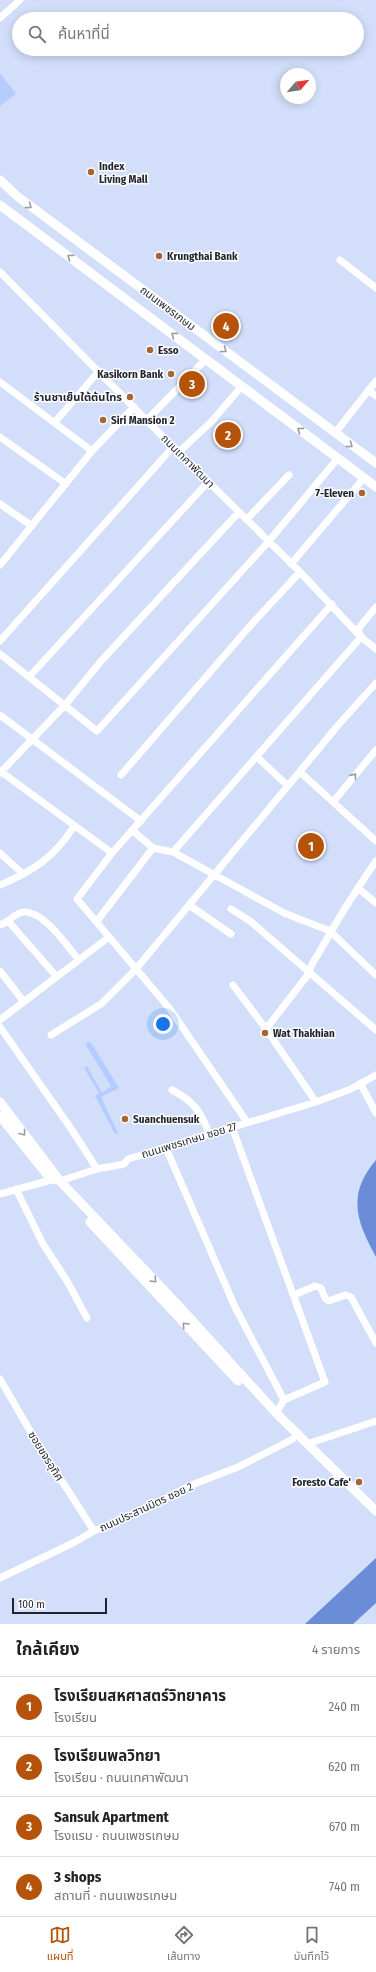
<!DOCTYPE html>
<html lang="th">
<meta charset="utf-8">
<style>
:root{--surface:#fff;--page:#f2f2f2;--text:#222;--muted:#767676;--line:#e0e0e0;--accent:#b45309}
body{margin:0;font-family:"Fira Sans Condensed","Noto Sans Thai",sans-serif;background:var(--page);color:var(--text)}
.compass{position:absolute;left:280px;top:68px;width:36px;height:36px;border-radius:50%;background:var(--surface);box-shadow:0 2px 10px #0003;rotate:61deg}
.scale{position:absolute;left:12px;bottom:10px;width:95px;box-sizing:border-box;padding-left:4px;border:2px solid #1f2430;border-top:0;font-size:11px;line-height:14px;white-space:nowrap;color:#1f2430;-webkit-text-stroke:3px #fff;paint-order:stroke}
.you{position:absolute;left:163px;top:1024px;width:14px;height:14px;margin:-10px;border:3px solid #fff;border-radius:50%;background:#1a73e8;box-shadow:0 0 0 6px #1a73e833}
.badge{display:grid;place-items:center;width:26px;height:26px;border-radius:50%;background:var(--accent);color:#fff;font-size:13px;font-weight:700}
.pin{position:absolute;translate:-50% -50%;border:2px solid #fff;box-shadow:0 1px 4px #0006}
.list{margin:0;padding:0;list-style:none}
h2{display:flex;justify-content:space-between;align-items:center;height:52px;margin:0;padding:0 16px;font-size:17px}
h2 small{font-size:13px;font-weight:400;color:var(--muted)}
.list li{display:grid;grid-template-columns:26px 1fr auto;gap:12px;align-items:center;box-sizing:border-box;height:60px;padding:0 16px;border-top:1px solid var(--line)}
.list b{display:block;font-size:15px;white-space:nowrap}
.list p{margin:0;font-size:13px;white-space:nowrap;color:var(--muted)}
.list em{font-size:13px;font-style:normal;color:var(--muted)}
.icon{flex:none;width:22px;height:22px;fill:none;stroke:currentColor;stroke-width:2;stroke-linecap:round;stroke-linejoin:round}
.map{position:relative;flex:none;width:376px;height:1624px;overflow:hidden}
.search{position:absolute;background:var(--surface);box-shadow:0 2px 10px #0003;left:12px;right:12px;top:12px;height:44px;display:flex;align-items:center;gap:10px;box-sizing:border-box;padding:0 14px;border-radius:22px;color:var(--muted);font-size:15px}
.sheet{height:292px;background:var(--surface)}
nav{display:flex;justify-content:space-around;align-items:center;box-sizing:border-box;height:56px;border-top:1px solid var(--line);background:var(--surface);font-size:11px;color:var(--muted)}
nav a{display:grid;justify-items:center;gap:2px}
nav .on{color:var(--accent)}
.map>svg:first-child{display:block}
.green{fill:#b4ccff}
.water{fill:#6b8cd7}
.lines{fill:none;stroke-linecap:round;stroke-linejoin:round}
.minor{stroke:#fff;stroke-width:7}
.major{stroke:#fff;stroke-width:9}
.oneway{stroke:#9a9ca2}
.poi-dot{fill:#a86533;stroke:#fff;stroke-width:1.5}
.labels{text-anchor:middle;stroke-width:3;stroke-linejoin:round;paint-order:stroke}
.poi-label{font-size:11px;font-weight:bold;fill:#1f2430;stroke:#fff;text-anchor:start}
.street-label{font-size:11px;fill:#1f2430;stroke:#fff}
</style>
<div class="map">
<svg width="376" height="1624" viewBox="0 0 376 1624">
<rect width="100%" height="100%" fill="#d3dffa"/>
<path class="green" d="M0,73L16,94L0,106Z
M90,1041L119,1088L101,1097L118,1133L115,1134L95,1096L99,1093L84,1068L87,1066L102,1093L111,1086L85,1044Z"/>
<path class="water" d="M376,1160V1257C357,1222 346,1195 376,1160Z
M376,1558V1603L353,1624H305Z"/>
<g class="lines">
<path class="minor" d="M0,18L20,0
M340,260L376,288
M0,272L173,447L300,572L361,637L376,649
M0,382L92,451
M368,390L376,396
M147,420L206,359
M55,422L99,371
M335,433L376,381
M0,437L66,484
M179,452L212,421L242,386
M0,504L32,526
M247,519L289,475
M291,564L364,478
M0,565L92,451L134,407
M0,641L173,447
M0,654L97,731L269,541L338,458
M29,677L208,482
M0,715L141,821
M257,757L288,786
M0,771L112,853
M300,772L376,841
M0,773L65,705L102,660L239,512
M121,775L250,626L300,572
M333,802L376,750
M133,831L153,848L173,852L284,913L330,931L376,975
M173,852L361,637L358,629L376,607
M0,853L23,874
M0,885C33,871 55,857 74,826
M358,888L376,903
M189,905L231,934
M231,909L250,921L376,1030
M8,921C13,917 18,912 24,912C44,911 67,946 79,960
M97,921L153,848
M0,925L8,921L57,977
M0,971L24,1002
M233,985L266,1029L316,1102
M0,1020L109,937
M0,1027L72,1130L97,1169
M266,1029L310,972C310,963 316,959 320,951C337,920 356,890 376,861
M51,1035L101,1004L136,969L340,723L376,683
M360,1083L376,1113
M172,1090C192,1100 202,1112 209,1134
M247,1122L170,1009L77,899L112,853L332,604
M232,1127L325,1382L284,1400
M166,1148L235,1307L284,1400L276,1413
M16,1189L43,1244L67,1281L87,1318
M0,1194L51,1180L60,1181L97,1169L124,1164L128,1159L316,1102L351,1089L376,1075
M294,1295L315,1286L321,1288L325,1298L329,1301L345,1295L351,1297L376,1343
M0,1379L33,1436L94,1531
M307,1444L376,1421
M0,1578L73,1543L94,1531L150,1507L189,1486L238,1467L293,1439"/>
<path class="major" d="M0,180L17,196L376,463
M0,205L376,487
M0,1102L60,1181L178,1305L276,1413L376,1511
M0,1116L49,1177
M90,1222L238,1381"/>
</g>
<defs><path id="oneway-chevron" d="M-2-3.5L2.5 0L-2 3.5" fill="none" stroke-width="1.6" stroke-linecap="round" stroke-linejoin="round"/></defs>
<g class="oneway">
<use href="#oneway-chevron" transform="translate(29 206) rotate(37)"/>
<use href="#oneway-chevron" transform="translate(70 257) rotate(-144)"/>
<use href="#oneway-chevron" transform="translate(174 335) rotate(-143)"/>
<use href="#oneway-chevron" transform="translate(224 350) rotate(37)"/>
<use href="#oneway-chevron" transform="translate(300 430) rotate(-143)"/>
<use href="#oneway-chevron" transform="translate(350 445) rotate(36)"/>
<use href="#oneway-chevron" transform="translate(354 776) rotate(-51)"/>
<use href="#oneway-chevron" transform="translate(23 1133) rotate(53)"/>
<use href="#oneway-chevron" transform="translate(154 1280) rotate(46)"/>
<use href="#oneway-chevron" transform="translate(185 1325) rotate(-133)"/>
</g>
<g class="poi-dot">
<circle cx="91" cy="172" r="4"/>
<circle cx="159" cy="256" r="4"/>
<circle cx="150" cy="350" r="4"/>
<circle cx="171" cy="374" r="4"/>
<circle cx="130" cy="397" r="4"/>
<circle cx="103" cy="420" r="4"/>
<circle cx="362" cy="493" r="4"/>
<circle cx="265" cy="1033" r="4"/>
<circle cx="125" cy="1119" r="4"/>
<circle cx="359" cy="1482" r="4"/>
</g>
<g class="labels">
<g class="poi-label">
<text x="99" y="170">Index<tspan x="99" dy="13">Living Mall</tspan></text>
<text x="167" y="260">Krungthai Bank</text>
<text x="158" y="354">Esso</text>
<text x="163" y="378" text-anchor="end">Kasikorn Bank</text>
<text x="122" y="401" text-anchor="end">ร้านชาเย็นใต้ต้นไทร</text>
<text x="111" y="424">Siri Mansion 2</text>
<text x="354" y="497" text-anchor="end">7-Eleven</text>
<text x="273" y="1037">Wat Thakhian</text>
<text x="133" y="1123">Suanchuensuk</text>
<text x="351" y="1486" text-anchor="end">Foresto Cafe'</text>
</g>
<g class="street-label">
<text transform="translate(168 308) rotate(37)" y="4">ถนนเพชรเกษม</text>
<text transform="translate(188 461) rotate(45)" y="4">ถนนเทศาพัฒนา</text>
<text transform="translate(189 1140) rotate(-17)" y="4">ถนนเพชรเกษม ซอย 27</text>
<text transform="translate(46 1456) rotate(58)" y="4">ซอยขจรอุทิศ</text>
<text transform="translate(146 1507) rotate(-25)" y="4">ถนนประสานมิตร ซอย 2</text>
</g>
</g>
</svg>
<svg class="compass" viewBox="-18 -18 36 36"><path d="M0-13l5 13h-10z" fill="#e53935"/><path d="M0 13l5-13h-10z" fill="#767676"/></svg>
<div class="scale">100 m</div>
<div class="you"></div>
<div class="pin badge" style="left:311px;top:846px">1</div>
<div class="pin badge" style="left:228px;top:435px">2</div>
<div class="pin badge" style="left:192px;top:384px">3</div>
<div class="pin badge" style="left:226px;top:326px">4</div>
<div class="search"><svg class="icon" aria-label="search" viewBox="0 0 24 24"><circle cx="10" cy="10" r="6"/><path d="M15 15l6 6"/></svg>ค้นหาที่นี่</div>
</div>
<section class="sheet">
<h2>ใกล้เคียง<small>4 รายการ</small></h2>
<ul class="list">
<li><span class="badge">1</span><div><b>โรงเรียนสหศาสตร์วิทยาคาร</b><p>โรงเรียน</p></div><em>240 m</em></li>
<li><span class="badge">2</span><div><b>โรงเรียนพลวิทยา</b><p>โรงเรียน · ถนนเทศาพัฒนา</p></div><em>620 m</em></li>
<li><span class="badge">3</span><div><b>Sansuk Apartment</b><p>โรงแรม · ถนนเพชรเกษม</p></div><em>670 m</em></li>
<li><span class="badge">4</span><div><b>3 shops</b><p>สถานที่ · ถนนเพชรเกษม</p></div><em>740 m</em></li>
</ul>
</section>
<nav>
<a class="on"><svg class="icon" aria-label="map" viewBox="0 0 24 24"><path d="M3 6l6-2 6 2 6-2v14l-6 2-6-2-6 2zM9 4v14M15 6v14"/></svg>แผนที่</a>
<a><svg class="icon" aria-label="directions" viewBox="0 0 24 24"><path d="M12 3l9 9-9 9-9-9zM9 14v-3h6M13 9l2 2-2 2"/></svg>เส้นทาง</a>
<a><svg class="icon" aria-label="saved" viewBox="0 0 24 24"><path d="M7 4h10v16l-5-4-5 4z"/></svg>บันทึกไว้</a>
</nav>
